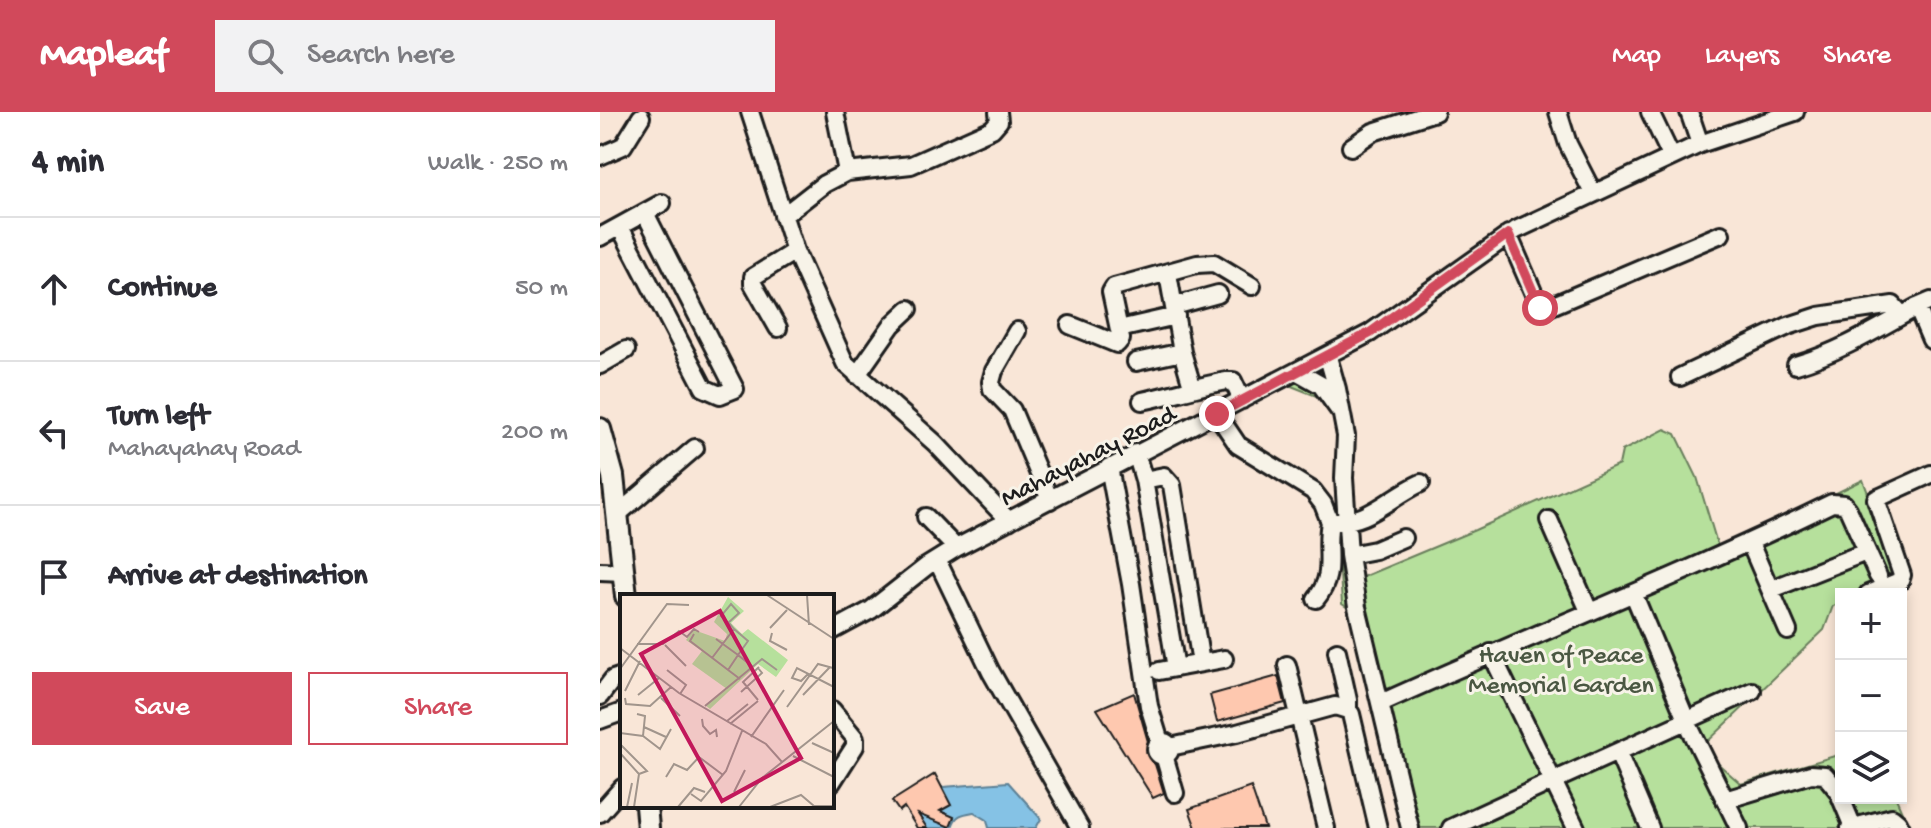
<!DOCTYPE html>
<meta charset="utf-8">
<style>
:root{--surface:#fff;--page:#f2f2f3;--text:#2b2b33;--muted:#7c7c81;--line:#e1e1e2;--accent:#d1495b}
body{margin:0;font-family:"Gochi Hand",sans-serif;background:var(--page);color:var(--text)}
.controls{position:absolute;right:24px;bottom:24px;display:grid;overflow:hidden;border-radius:0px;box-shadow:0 4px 12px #0003}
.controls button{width:72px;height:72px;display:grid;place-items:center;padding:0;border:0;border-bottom:2px solid var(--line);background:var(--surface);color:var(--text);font:40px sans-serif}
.stop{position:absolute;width:24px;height:24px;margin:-18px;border:6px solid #d1495b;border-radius:50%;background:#fff}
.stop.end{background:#d1495b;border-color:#fff;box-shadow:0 2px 8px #0008}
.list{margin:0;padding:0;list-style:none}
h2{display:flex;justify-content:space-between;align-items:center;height:104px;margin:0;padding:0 32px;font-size:34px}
h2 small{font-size:26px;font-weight:400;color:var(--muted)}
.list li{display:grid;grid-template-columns:52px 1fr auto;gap:24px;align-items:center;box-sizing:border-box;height:144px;padding:0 32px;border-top:2px solid var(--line)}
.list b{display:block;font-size:30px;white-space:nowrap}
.list p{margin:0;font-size:26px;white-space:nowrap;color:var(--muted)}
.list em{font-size:26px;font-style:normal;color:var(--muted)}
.actions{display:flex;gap:16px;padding:24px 32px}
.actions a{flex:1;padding:18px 0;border:2px solid var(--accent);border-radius:0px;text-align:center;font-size:28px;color:var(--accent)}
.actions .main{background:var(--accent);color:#fff}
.icon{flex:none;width:44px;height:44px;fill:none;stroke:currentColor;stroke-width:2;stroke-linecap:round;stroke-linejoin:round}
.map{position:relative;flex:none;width:1331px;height:716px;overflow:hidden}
header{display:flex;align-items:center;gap:48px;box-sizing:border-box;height:112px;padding:0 40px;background:var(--accent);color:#fff}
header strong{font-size:38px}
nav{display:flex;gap:44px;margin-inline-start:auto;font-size:28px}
.search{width:560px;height:72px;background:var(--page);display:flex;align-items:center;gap:20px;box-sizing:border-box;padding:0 28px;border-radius:0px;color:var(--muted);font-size:30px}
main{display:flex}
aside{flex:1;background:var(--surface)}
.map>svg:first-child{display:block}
.green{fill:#b6e09c;stroke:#697e5c;stroke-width:2}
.water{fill:#85c2e5;stroke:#5b8095;stroke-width:2}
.building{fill:#fec8af;stroke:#1c1c1c;stroke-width:2}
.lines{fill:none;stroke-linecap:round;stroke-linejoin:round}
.minor-casing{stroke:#1c1c1c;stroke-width:22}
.major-casing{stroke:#1c1c1c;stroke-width:26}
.minor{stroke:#f7f3e8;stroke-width:16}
.major{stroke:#f7f3e8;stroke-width:20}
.route{stroke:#d1495b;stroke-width:10}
.labels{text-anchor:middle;stroke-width:6;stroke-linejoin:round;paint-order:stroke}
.street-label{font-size:26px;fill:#1c1c1c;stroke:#f7f3e8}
.park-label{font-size:26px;fill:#4a5742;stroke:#f7f3e8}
.inset-road{fill:none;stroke:#a1958c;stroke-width:2}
.view{fill:#c2185b;fill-opacity:0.15;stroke:#c2185b;stroke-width:4}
.inset-edge{fill:none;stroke:#1c1c1c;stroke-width:4}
</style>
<header>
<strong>Mapleaf</strong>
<div class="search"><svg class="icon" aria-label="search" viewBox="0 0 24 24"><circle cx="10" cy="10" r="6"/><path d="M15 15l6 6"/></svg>Search here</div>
<nav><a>Map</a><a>Layers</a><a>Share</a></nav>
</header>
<main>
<aside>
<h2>4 min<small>Walk · 250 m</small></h2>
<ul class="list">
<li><svg class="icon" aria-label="ahead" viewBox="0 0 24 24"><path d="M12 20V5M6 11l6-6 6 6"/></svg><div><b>Continue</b></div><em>50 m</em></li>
<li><svg class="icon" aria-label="left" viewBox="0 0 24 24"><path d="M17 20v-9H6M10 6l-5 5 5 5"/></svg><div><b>Turn left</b><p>Mahayahay Road</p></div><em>200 m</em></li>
<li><svg class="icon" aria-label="arrive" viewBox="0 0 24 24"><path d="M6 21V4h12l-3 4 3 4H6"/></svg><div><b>Arrive at destination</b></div></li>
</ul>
<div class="actions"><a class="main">Save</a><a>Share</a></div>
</aside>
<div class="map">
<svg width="1331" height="716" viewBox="0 0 1331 716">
<rect width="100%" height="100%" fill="#f9e6d7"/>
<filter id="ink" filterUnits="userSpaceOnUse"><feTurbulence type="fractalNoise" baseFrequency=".0125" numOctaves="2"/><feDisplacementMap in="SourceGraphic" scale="16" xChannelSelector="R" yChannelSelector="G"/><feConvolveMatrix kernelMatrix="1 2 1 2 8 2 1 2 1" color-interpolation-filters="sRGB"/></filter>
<g filter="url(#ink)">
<path class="green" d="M735,248L760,466L875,418L1019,353L1022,339L1065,317L1076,322L1097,365L1119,438L1263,368L1299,463L1261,482H1241V491L1233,494L1224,518L1104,633L1106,641L1141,672L1241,642V686H1296L1309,716H803L751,498L742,492L736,399L742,316L724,287L689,273Z"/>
<path class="water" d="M408,670L441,707L436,716H389L387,708L374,700C362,702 355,703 352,716H317L309,698L343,675Z"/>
<path class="building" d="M678,564L685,591L617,610L610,583Z
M534,581L549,633L554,639L553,646L564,681L553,686L497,597Z
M335,662L351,693L340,699L354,705L350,715L318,702L327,716H317L304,695L299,699L292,689Z
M651,675L665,716H596L589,697Z"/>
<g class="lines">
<g class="minor-casing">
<path id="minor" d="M150,0L195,139L245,251L335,331L409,409
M235,0L247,60
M958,0L968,32L993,81
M1050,0L1071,44
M1089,0L1100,32
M751,35L773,20L835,0
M0,44L23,34L41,5
M183,104L224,72L247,60L311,53L392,17L399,9L398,0
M20,115L104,276L120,283L135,277L45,101
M908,122L940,196L944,197L1121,122
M0,125L62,91
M568,162L582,240L592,274
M1331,189L1317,195L1331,228
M574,194L618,182
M470,213L517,232L521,227L511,180L514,175L597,152L614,151L652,174
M178,216L153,172V165L195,139
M519,217L576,204
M417,219L394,259L391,270L392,277L412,298L450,388
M728,245L737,277L746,324L744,366L749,443L757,495L810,716
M536,250L582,240
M0,253L26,238
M1196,253C1240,240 1277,217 1317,195
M698,260L721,273L739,298
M257,263L292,213L309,197
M1080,265L1188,214L1219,204L1293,193L1302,203
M542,289C571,283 598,274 627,269H633L642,288
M617,302L638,333L713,379L723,392L730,410C769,412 788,386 821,371
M536,341L544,368L576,556
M509,355L531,472L549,594L560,630
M544,368L564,364L572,373L601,551
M18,402L95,336
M326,405L356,436
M949,408L989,499
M1150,431L1188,519
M749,443L775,438L803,426
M337,448L391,560L480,716
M0,459L24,460
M1172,477L1266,440
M1268,482L1300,469L1302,463L1276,387L1331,362
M1034,483L1087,610L1139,716
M716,487C737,461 724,440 730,410
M232,519L271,498L327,454L356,436L770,221L916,118L1100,32L1195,0
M737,539L748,588V598
M891,541L953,669L1152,579
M687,553L726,716
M559,559L624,547
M0,584L13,567L22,564
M781,591C931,523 1084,463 1232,391L1244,392L1248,397L1278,464
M232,598L255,626V634L232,670
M0,608L22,600
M556 637a7 7 0 1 1 14 0a7 7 0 1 1-14 0Z
M570,635L637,621L735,594L748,598L751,602L778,716
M1018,641L1050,716
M564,643L575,681
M1125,688L1211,662L1225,663L1238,679L1253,715
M0,701L22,676
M851,716L953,669L976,716
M1250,716L1292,705L1298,710L1301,716"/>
</g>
<g class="major-casing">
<path id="major" d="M0,317L13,364L26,484
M46,694L48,716"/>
</g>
<use href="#minor" class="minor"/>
<use href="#major" class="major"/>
</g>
</g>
<g class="lines" filter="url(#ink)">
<path class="route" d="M617,302L770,221L908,122L940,196"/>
</g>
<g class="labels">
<g class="street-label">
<text transform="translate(487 342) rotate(-27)" y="9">Mahayahay Road</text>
</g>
<g class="park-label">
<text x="961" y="550">Haven of Peace<tspan x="961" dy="30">Memorial Garden</tspan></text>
</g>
</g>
<g transform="translate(20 482)">
<rect width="214" height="214" fill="#f9e6d7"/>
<path d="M108,3L124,17L111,29L122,40L128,35L168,66L156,83L138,70L90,115L85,111L107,95L72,70L82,57L66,46L74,36L105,47L107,40L94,28Z" fill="#b6e09c"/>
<path class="inset-road" d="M147,1L214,45M187,1L189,31M108,29L119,19L111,10L101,22L105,25L108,29L110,30L114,35M150,34L167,16M152,39L150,47L167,56M74,40L70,47L120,85M96,45L118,61L108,76M17,50H43L59,37L67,43L74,35L79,38M45,51L66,72M0,54L59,99L146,150L162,168M92,64L114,35L128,47L118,61L133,73M0,75L47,10L69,11M47,76L66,91L60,100M188,80L181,87L172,84L177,74L214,93M5,97L20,67M121,98L142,79L138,74M18,101L39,84M183,101L210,73M5,104L6,110L30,112L51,93M41,104L60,122M138,106L123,88L139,73M85,112L142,65L157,76M167,113L198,70L213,74M17,120L25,122L23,142M82,125L83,132L90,140L96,136L97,143M107,127L128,110M110,130L138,107M24,133L46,143M0,139L23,142L40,155L51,135M131,143L164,96M192,149L214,159M0,150L27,177L19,180M0,159L19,180L14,213M173,162L214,183M46,183L54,170L67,176L79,163L103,181M114,198L125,176M71,200L81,207L106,177L122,137M7,213L12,189M58,213L74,194L85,198M119,213L142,184L214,127M150,213L181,201L194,212H214"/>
<path class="view" d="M100,17L181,164L102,207L21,60Z"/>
<rect width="214" height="214" class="inset-edge"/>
</g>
</svg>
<div class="controls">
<button>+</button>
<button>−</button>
<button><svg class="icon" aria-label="layers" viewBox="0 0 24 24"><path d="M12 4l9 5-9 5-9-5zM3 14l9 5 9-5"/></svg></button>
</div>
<div class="stop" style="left:940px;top:196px"></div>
<div class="stop end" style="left:617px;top:302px"></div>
</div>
</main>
